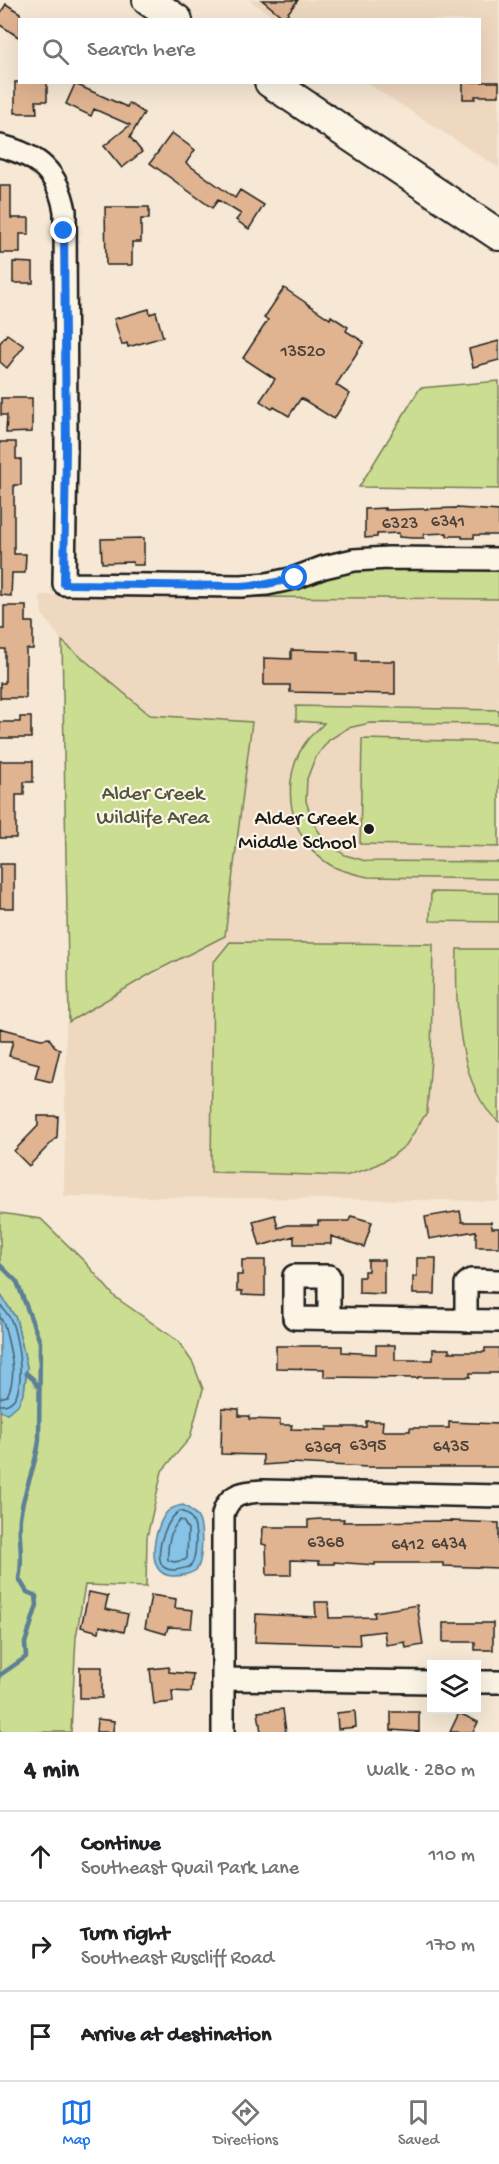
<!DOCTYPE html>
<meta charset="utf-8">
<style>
:root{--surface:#fff;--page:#f6f6f6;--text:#202124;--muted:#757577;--line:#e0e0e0;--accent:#1a73e8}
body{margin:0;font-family:"Gochi Hand",sans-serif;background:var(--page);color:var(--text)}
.controls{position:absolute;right:18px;bottom:18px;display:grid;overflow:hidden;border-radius:0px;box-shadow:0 6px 24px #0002}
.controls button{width:54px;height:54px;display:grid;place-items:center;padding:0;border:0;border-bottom:2px solid var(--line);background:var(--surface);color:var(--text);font:30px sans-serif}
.stop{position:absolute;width:18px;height:18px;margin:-14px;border:4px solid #1a73e8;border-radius:50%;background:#fff}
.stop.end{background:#1a73e8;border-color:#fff;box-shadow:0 2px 6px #0008}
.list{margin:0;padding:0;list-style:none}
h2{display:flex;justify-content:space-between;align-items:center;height:78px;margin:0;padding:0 24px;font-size:26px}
h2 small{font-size:20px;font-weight:400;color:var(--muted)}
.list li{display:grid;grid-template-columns:39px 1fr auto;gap:18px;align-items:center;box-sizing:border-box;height:90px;padding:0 24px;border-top:2px solid var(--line)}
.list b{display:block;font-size:22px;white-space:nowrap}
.list p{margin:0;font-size:20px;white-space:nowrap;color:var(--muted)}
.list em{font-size:20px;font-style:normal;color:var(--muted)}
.icon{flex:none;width:33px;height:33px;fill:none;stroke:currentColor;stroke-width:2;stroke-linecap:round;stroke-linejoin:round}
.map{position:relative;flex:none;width:499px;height:1732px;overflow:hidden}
.search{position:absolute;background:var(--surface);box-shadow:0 6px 24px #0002;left:18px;right:18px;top:18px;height:66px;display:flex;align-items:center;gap:15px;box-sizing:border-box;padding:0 21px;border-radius:0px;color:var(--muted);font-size:22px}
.sheet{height:348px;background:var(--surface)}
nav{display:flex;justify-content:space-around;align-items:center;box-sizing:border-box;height:84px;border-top:2px solid var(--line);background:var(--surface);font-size:16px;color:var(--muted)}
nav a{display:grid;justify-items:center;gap:3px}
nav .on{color:var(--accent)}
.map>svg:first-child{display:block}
.built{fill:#efd8c0}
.green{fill:#cbdd91;stroke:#747c56;stroke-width:1.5}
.water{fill:#86c3e6;stroke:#5c8095;stroke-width:1.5}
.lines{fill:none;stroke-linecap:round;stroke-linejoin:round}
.shore{stroke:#465f6d;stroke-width:1.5}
.stream{stroke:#5c8095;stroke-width:4.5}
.building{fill:#e0b491;stroke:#1c1c1c;stroke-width:1.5}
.minor-casing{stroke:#1c1c1c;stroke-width:26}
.highway-casing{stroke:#1c1c1c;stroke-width:34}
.minor{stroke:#fcf5e5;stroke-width:21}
.highway{stroke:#fcf5e5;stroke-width:30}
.route{stroke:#1a73e8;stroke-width:8}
.poi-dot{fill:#1c1c1c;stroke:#fcf5e5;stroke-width:2}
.labels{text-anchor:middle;stroke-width:4.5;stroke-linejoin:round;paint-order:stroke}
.number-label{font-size:18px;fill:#4d4239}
.park-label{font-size:21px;fill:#51563f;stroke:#fcf5e5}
.poi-label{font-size:21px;fill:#1c1c1c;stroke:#fcf5e5;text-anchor:end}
</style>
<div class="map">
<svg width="499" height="1732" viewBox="0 0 499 1732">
<rect width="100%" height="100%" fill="#f6e8d4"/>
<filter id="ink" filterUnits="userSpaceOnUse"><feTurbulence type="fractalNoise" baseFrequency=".0167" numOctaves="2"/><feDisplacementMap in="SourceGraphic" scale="12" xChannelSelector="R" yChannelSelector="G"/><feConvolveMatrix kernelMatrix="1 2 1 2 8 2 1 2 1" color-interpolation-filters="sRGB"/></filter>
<g filter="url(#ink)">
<path class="built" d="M249,0H499V168L367,83L480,82V20L277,19Z
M40,595L499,599V1201L64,1196L66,1022L225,936L251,722L150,715L62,641L42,614Z"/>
<path class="green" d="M499,381V489L359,487L420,388Z
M379,568L499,569V599L245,597L289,590L354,570Z
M62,641L150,715L252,722L225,936L152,973L69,1022Z
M296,706L499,710V724L370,723L348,728L329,740L315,758L307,779L306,801L313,823L326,842L345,855L366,861L499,862V879L368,877C356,874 343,872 332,866C288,841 277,779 308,739C312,734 319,729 324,723L296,721Z
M362,739L499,742V847L360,844Z
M431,892L499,893V922L430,921Z
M230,942L433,944L431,1058L427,1112L406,1145L391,1157L370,1168L345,1176L211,1172L213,963Z
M457,949H499V1122C457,1088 455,999 457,949Z
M0,1213L41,1219L85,1262L115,1297L178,1341L193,1363L203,1389L190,1438L162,1471L147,1537L146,1587L85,1585L76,1637L71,1732H0V1411L7,1413L24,1392L27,1367L16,1318L0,1294Z"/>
<path class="water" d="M0,1294L16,1318L27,1367L24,1392L18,1405L7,1413L0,1411Z
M183,1505C190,1509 196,1513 199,1520C203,1529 203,1563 196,1570C191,1574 180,1576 174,1576C143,1577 154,1527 167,1512C171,1508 177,1506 183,1505Z"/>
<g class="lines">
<path class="shore" d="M0,1304C3,1309 8,1314 11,1320C18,1337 32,1408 0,1405
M0,1317L4,1324C9,1347 19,1374 7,1396L0,1398
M181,1511C186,1513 190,1515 192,1520C198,1529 197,1561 189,1567C181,1569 172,1572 165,1568C151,1559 166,1516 181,1511Z
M180,1520L183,1521L188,1529L187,1558L185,1560L174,1562L168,1560C167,1546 170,1529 180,1520Z"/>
<path class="stream" d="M0,1265L17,1282L40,1342L39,1440C36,1467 23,1491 20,1518C18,1539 24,1556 19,1579L27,1592L36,1596L37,1605L25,1643L26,1657L0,1675
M26,1373L33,1379L37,1386"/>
</g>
<path class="building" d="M262,0H298L284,18Z
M6,4L20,13V38L0,25V14Z
M15,82H47V101H36L37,113H15Z
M463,82H499V96H475V99H463Z
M75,84L127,107L129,103L144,113L130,137L142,152L122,168L104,146L130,125L94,109L91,116L66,104Z
M172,133L195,150L186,163L235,198L240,190L264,205L249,229L236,220L241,214L218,200L212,208L150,163Z
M0,186H11V218H29V234H20V253H0Z
M105,207H149V219H141V242H132V265H106Z
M13,262L33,263V283H13Z
M284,288L330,319L331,316L348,327L346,331L364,342L336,385L350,394L334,419L301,398L289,416L274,407L272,409L260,401L275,379L243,358L268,320L264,318Z
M149,309L150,314L156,312L163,337L128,347L127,343L122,345L114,319Z
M7,334L24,346L7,368L0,362V343Z
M499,341V360L473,367L469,349Z
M1,398H32V432L6,433L7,415H1Z
M0,442H16V459H21V485H14V554H26L25,573H12L11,596L0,595Z
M385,508V510L457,508L499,511V535H474V538H462V536H447V533L424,534V538H413L399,537V533L377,534V537L365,538V509Z
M144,538V565H133V562L102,563L101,539Z
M4,606H26V622H33V649H26V698H0V683H5V649H0V629H4Z
M291,650L356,652V661H395V694L290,692V685H264V658L291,659Z
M20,717H31V738H0V722H20Z
M0,761H33V782H24V795H16V838H0Z
M0,864H14V908H0Z
M0,1028L41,1039L49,1038L56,1048L60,1049L52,1082L35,1078L39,1064L9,1056L13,1041H0Z
M38,1116H58L57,1137L29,1166L14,1151L38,1126Z
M460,1211L462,1222H491L492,1228H499V1247H476V1231L429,1239L425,1217Z
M275,1215L278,1228L287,1225H318V1221H349L351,1216L372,1222L364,1247L331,1236V1244H294V1236L260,1246L253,1221Z
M417,1258H436L435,1294H413V1277H417Z
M242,1260H265V1296L242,1295V1291H237V1275H242Z
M368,1260H384V1294L359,1293V1277H364V1271H368Z
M376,1345H395V1360H433V1349H449V1352H485V1348H499V1373H470V1377H418V1378L324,1377V1369L276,1368V1346H342V1352L376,1354Z
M222,1408L239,1409V1416H249V1419L280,1420V1425H292L291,1429L327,1430V1427H366V1421H383L382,1431H410V1428H449V1422L498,1424L499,1467H368L291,1463L263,1465V1455L221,1454Z
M320,1519H344L343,1522L453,1521L499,1523V1568L443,1566V1563H375V1565L334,1562V1564H319V1561L291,1560V1575H267L266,1545L262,1544L263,1527H308V1520Z
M89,1592L108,1596L105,1609L128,1614L124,1632L100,1626L99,1632L81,1627Z
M151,1595L176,1599L175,1608L193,1610L191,1628L168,1627L166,1634L145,1628Z
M315,1602H328L329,1618L375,1617L374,1612L417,1605L423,1645L406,1648L405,1642L386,1645L384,1631L359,1634L360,1645L255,1642L256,1614L316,1617Z
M443,1623H493V1650H475V1642H443Z
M80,1667H102V1698H80Z
M169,1667V1672L193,1674L191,1692L172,1691L173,1702L154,1704L150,1669Z
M283,1709L286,1732H261L258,1712Z
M355,1711L356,1727L338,1729L337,1713Z
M391,1712H419V1732L391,1730Z
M459,1713L478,1722L473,1732H450Z
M97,1719L114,1721L113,1732H96Z"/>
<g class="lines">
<g class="minor-casing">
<path id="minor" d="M0,146C38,155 58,172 65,211L66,448L64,584L241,586L267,584L295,578L324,567L354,560L388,558L499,559
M329,1319V1276H294V1318L499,1321
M466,1321V1284L471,1280L499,1281
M224,1679L432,1682
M476,1682H499
M223,1732V1515C228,1493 245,1492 263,1491L499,1496"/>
</g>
<g class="highway-casing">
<path id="highway" d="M148,0L177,20
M270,82L499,235"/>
</g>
<use href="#minor" class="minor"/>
<use href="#highway" class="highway"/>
</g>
</g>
<g class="lines" filter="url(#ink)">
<path class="route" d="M64,231L66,448L64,584L241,586L267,584L295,578"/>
</g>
<circle class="poi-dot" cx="369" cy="829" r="6"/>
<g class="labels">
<g class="number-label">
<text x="303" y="356">13520</text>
<text x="448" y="526">6341</text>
<text x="400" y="528">6323</text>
<text x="368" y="1450">6395</text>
<text x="451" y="1451">6435</text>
<text x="323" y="1452">6369</text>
<text x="326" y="1547">6368</text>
<text x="449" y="1548">6434</text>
<text x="408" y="1549">6412</text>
</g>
<g class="park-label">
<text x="153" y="799">Alder Creek<tspan x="153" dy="24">Wildlife Area</tspan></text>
</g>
<g class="poi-label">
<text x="357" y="824">Alder Creek<tspan x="357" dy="24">Middle School</tspan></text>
</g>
</g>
</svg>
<div class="controls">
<button><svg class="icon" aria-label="layers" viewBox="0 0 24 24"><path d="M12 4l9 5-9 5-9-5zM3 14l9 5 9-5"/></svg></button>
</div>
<div class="stop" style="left:295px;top:578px"></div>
<div class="stop end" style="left:64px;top:231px"></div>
<div class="search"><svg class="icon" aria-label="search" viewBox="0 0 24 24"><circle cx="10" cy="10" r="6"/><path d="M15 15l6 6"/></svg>Search here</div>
</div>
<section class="sheet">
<h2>4 min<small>Walk · 280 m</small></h2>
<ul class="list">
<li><svg class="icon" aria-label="ahead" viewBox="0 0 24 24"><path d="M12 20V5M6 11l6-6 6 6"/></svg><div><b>Continue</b><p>Southeast Quail Park Lane</p></div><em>110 m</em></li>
<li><svg class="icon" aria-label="right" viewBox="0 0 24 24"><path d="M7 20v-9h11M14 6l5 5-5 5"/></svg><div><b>Turn right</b><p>Southeast Ruscliff Road</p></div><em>170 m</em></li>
<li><svg class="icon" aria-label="arrive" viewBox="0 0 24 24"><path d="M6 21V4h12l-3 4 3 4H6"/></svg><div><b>Arrive at destination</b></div></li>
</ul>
</section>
<nav>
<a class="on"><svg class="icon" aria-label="map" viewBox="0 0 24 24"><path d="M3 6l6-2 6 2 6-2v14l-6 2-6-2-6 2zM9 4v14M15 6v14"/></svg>Map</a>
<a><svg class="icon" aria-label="directions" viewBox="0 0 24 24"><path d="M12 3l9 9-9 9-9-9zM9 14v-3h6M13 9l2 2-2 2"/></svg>Directions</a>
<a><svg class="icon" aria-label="saved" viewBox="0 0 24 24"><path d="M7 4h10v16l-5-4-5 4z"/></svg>Saved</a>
</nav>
